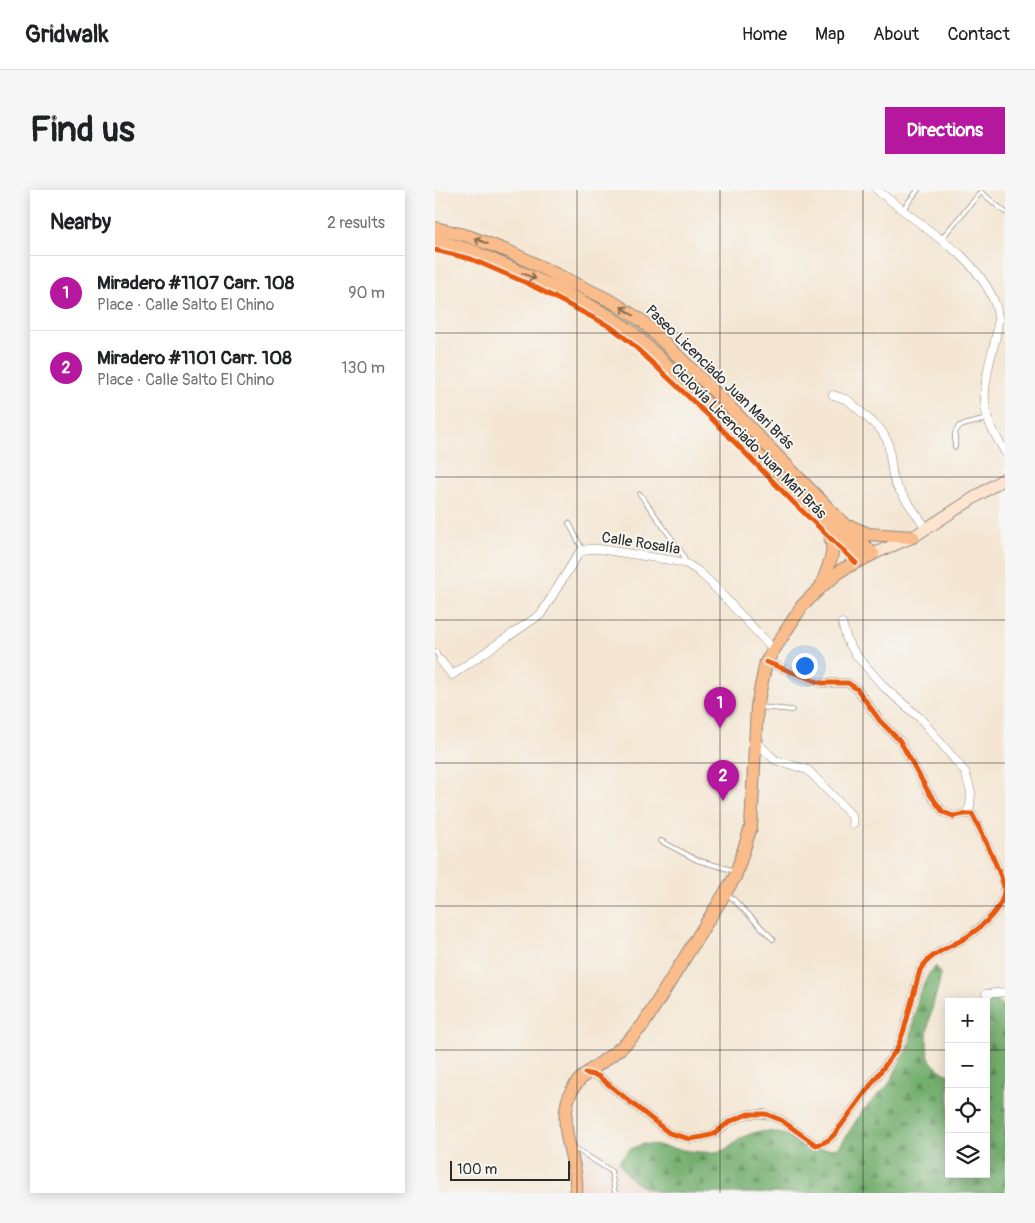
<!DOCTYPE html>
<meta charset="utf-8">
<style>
:root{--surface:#fff;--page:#f6f6f6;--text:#202124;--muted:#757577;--line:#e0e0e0;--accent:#b5179e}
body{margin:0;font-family:Pangolin,sans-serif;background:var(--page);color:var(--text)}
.controls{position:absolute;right:15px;bottom:15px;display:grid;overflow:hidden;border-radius:0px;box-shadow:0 2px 12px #0003}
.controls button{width:45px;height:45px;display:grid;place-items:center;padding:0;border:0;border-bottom:1px solid var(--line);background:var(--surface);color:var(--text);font:25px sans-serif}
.scale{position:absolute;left:15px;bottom:12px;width:120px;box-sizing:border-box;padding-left:5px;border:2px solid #2b2b2b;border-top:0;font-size:14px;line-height:18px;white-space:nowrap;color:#2b2b2b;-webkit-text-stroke:4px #f6f6f2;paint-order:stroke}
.you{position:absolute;left:369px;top:475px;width:18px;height:18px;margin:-12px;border:4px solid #fff;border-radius:50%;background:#1a73e8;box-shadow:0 0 0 8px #1a73e833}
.badge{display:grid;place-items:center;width:32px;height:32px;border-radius:50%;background:var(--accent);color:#fff;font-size:16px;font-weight:700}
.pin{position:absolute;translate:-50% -41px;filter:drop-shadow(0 1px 2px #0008)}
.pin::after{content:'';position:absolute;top:26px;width:18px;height:15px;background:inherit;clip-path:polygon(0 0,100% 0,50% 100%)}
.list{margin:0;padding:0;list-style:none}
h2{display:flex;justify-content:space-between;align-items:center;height:65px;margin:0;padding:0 20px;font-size:21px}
h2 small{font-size:16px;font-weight:400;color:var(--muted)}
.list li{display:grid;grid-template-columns:32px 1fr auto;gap:15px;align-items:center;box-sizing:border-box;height:75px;padding:0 20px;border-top:1px solid var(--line)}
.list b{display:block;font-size:19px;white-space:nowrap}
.list p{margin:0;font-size:16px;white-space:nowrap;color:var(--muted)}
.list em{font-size:16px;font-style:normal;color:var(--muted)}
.icon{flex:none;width:28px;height:28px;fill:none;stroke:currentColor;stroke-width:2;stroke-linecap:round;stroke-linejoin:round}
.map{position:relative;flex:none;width:570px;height:1003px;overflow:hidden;border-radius:0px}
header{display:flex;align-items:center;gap:30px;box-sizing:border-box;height:70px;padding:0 25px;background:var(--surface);border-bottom:1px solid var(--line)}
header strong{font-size:24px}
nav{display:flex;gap:28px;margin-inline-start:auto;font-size:18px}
.intro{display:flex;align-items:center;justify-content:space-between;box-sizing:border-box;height:120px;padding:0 30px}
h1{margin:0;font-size:35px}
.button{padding:12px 22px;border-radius:0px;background:var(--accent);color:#fff;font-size:18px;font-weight:700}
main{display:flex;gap:30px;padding:0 30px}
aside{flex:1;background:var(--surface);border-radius:0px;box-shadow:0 2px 12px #0003}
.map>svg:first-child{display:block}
.built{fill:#f7d1c6}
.forest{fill:url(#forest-firs);stroke:#4f6c4c}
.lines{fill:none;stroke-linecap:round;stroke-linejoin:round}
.lane-casing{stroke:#90887f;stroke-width:5.5}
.street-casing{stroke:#90887f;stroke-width:9}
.secondary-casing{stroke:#90887f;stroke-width:13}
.primary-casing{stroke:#90887f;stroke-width:14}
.lane{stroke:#fff;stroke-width:4}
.street{stroke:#fff;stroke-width:8}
.secondary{stroke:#fde4d0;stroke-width:11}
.primary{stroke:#f9bc8a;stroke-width:12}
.cycleway-casing{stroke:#f6f6f2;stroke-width:8}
.cycleway{stroke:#e8590c;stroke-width:5}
.oneway{stroke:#886c56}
.grid{fill:none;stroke:#2b2b2b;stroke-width:1;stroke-opacity:0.55}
.labels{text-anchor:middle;stroke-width:4;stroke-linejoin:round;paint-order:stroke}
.street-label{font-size:15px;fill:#2b2b2b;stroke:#f6f6f2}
</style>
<header>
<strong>Gridwalk</strong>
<nav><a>Home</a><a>Map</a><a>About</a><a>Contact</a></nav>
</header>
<div class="intro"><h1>Find us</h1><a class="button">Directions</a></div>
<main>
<aside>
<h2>Nearby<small>2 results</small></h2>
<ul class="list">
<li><span class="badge">1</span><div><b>Miradero #1107 Carr. 108</b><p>Place · Calle Salto El Chino</p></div><em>90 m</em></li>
<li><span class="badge">2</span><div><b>Miradero #1101 Carr. 108</b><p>Place · Calle Salto El Chino</p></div><em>130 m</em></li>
</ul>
</aside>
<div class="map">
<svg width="570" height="1003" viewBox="0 0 570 1003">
<defs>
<pattern id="forest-firs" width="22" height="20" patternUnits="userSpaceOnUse" patternTransform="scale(1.25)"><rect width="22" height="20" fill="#73ae6d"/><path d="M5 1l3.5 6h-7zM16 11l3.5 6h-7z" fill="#5f8e5a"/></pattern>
</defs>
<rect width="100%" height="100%" fill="#f6f6f2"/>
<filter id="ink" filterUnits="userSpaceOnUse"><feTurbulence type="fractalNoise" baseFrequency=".02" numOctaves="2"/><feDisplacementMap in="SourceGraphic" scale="10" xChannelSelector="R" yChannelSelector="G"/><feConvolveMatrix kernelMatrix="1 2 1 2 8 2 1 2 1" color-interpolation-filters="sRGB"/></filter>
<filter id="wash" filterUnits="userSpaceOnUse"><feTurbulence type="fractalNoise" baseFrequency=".0096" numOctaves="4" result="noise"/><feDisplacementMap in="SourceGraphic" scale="20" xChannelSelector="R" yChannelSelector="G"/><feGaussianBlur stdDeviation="1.12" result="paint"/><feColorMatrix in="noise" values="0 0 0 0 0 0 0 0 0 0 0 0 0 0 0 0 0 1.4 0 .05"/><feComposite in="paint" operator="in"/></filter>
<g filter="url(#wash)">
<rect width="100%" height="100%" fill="#f4e6d3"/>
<path class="built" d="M141,943L186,973L260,1003H140L136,965Z"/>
<path class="forest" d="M501,776L506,785C501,809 487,842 494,866C496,875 506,881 514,885V984H551L550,812L556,807L570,817V1003H231C207,999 194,993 184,971C191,961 197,957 209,954C234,955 261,966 286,961C294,959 299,953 305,949C316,942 327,940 339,942C362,946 380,965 404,957L428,920L453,895L459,884L475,851L484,804L494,783Z"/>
</g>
<g filter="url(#ink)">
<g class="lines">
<g class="lane-casing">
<path id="lane" d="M468,19L483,0
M506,49L546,2L570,22
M520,257V243L524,236L552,229
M205,304L247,363L251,373
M134,333L148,361
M1,462L6,471
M324,517L357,520
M226,651L262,670L300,681
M292,703L338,749
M138,957L176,981L180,1003"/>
</g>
<g class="street-casing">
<path id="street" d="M442,0L526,65C542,81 560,103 563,126C564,142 557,160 554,175C551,190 548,205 551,221C553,235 563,249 570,262
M398,205L413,210L446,240L453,252L458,287L462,297L491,338
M407,433L412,450L421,465L450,498L486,529L530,582L536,602L535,617L530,624
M6,471L17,485L106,424L144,363L153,359H164L241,371L252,374L263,381L275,392L338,459
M320,551L340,570L373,580L417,626L418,634
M551,804L570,802
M150,883L163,886L234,943L255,949L268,947L279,944L294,932L313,924H331L346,930L381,955C391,953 396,949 402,941L462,859L469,840L485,780C494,765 510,759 525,751C541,742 569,720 569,699C569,688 544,637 537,624H530L518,626L508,622L494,603L465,551L445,531L422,499L413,493H387L380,491L331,472"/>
</g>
<g class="secondary-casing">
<path id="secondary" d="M438,364L478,347L570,288"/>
</g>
<g class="primary-casing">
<path id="primary" d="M0,38L33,46L75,62L178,112L207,131L283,205L438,364L408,379L386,397L367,416L331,472L322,516L316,637L300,687L208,835C202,841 196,849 189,855C159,882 126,887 131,938C133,960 143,980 141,1003
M0,50L35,60L126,100L172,125L197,142L290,230L340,283L429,369
M417,337L433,344L478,347
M387,394C395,371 404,359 390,335"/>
</g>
<use href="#lane" class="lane"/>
<use href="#street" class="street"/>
<use href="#secondary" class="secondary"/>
<use href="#primary" class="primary"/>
<g class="cycleway-casing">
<path id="cycleway" d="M0,60L36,69L94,94L176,137L195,152L276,228L360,314L421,373
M150,883L163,886L234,943L255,949L268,947L279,944L294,932L313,924H331L346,930L381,955C391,953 396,949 402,941L462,859L469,840L485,780C494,765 510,759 525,751C541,742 569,720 569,699C569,688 544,637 537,624H530L518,626L508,622L494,603L465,551L445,531L422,499L413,493H387L380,491L331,472"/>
</g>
<use href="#cycleway" class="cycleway"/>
</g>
<defs><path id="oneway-shaft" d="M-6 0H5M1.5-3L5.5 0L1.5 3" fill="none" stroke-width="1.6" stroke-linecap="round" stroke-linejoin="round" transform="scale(1.25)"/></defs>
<g class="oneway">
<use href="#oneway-shaft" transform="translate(46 51) rotate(-159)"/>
<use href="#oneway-shaft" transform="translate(94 86) rotate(24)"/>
<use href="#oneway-shaft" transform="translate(192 121) rotate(-145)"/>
</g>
</g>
<path class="grid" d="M142,0V1003M285,0V1003M428,0V1003M0,143H570M0,287H570M0,430H570M0,573H570M0,716H570M0,860H514M551,860H570"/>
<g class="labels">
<g class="street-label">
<text transform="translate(285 187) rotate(44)" y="5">Paseo Licenciado Juan Mari Brás</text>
<text transform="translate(314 251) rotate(45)" y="5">Ciclovía Licenciado Juan Mari Brás</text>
<text transform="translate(206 353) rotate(9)" y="5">Calle Rosalía</text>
</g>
</g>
</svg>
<div class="controls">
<button>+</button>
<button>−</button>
<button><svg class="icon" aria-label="locate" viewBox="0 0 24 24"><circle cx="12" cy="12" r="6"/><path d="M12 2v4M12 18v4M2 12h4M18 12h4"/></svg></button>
<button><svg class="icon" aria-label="layers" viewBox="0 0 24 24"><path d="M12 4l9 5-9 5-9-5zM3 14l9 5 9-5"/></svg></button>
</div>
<div class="scale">100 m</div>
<div class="you"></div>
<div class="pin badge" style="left:285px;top:538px">1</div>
<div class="pin badge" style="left:288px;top:611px">2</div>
</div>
</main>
